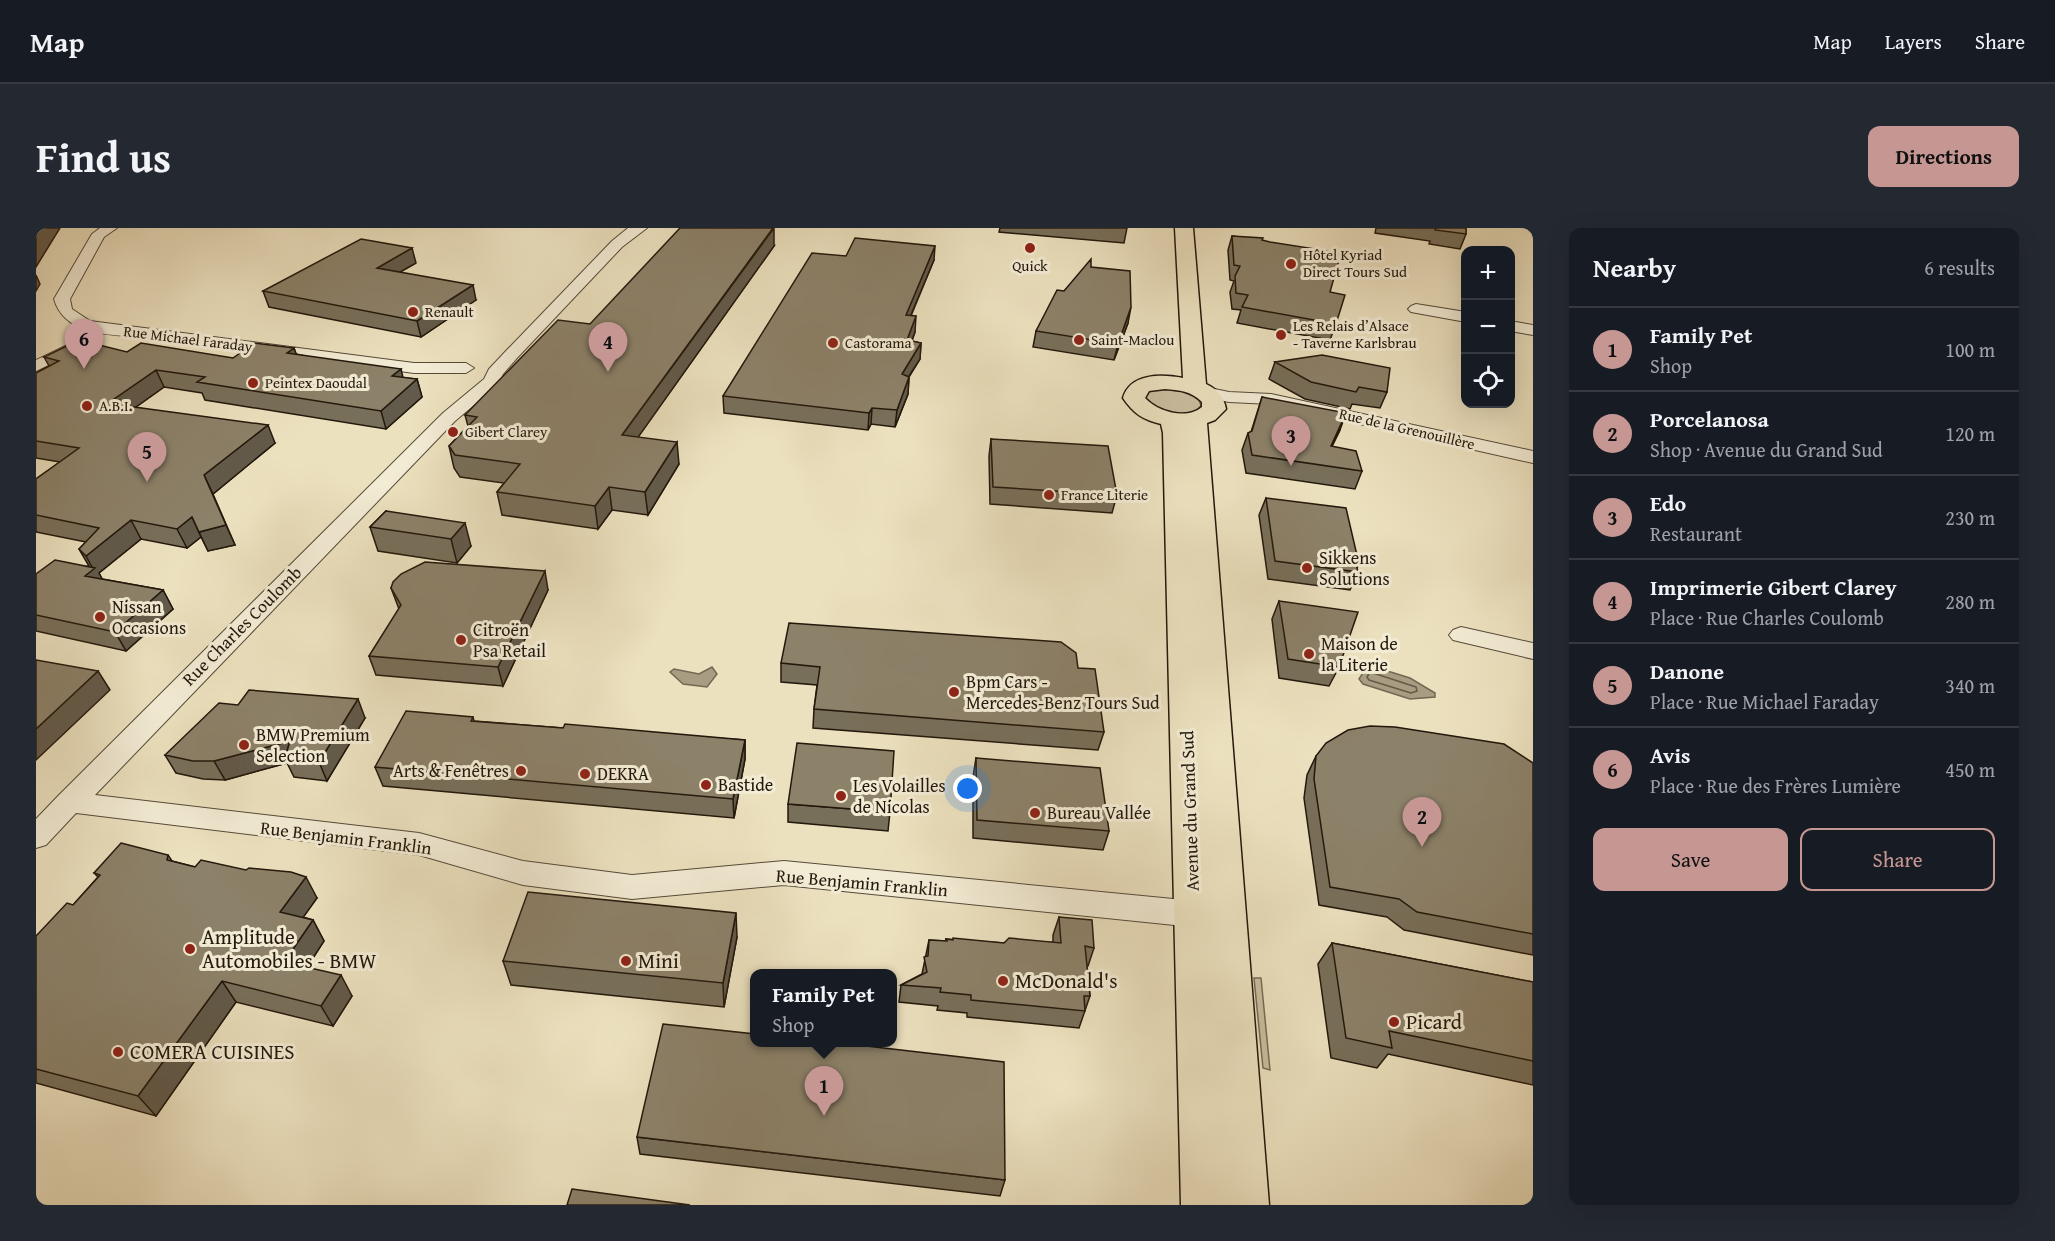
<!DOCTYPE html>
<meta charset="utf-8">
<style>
:root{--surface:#171b24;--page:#242831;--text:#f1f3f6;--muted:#9ea1a6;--line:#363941;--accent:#c59692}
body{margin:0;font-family:"Gentium Book Plus",serif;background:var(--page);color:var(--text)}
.controls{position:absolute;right:18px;top:18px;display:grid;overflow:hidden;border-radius:12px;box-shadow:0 6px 24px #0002}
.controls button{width:54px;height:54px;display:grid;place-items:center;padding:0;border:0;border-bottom:2px solid var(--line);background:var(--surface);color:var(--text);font:30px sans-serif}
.you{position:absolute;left:932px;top:561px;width:21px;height:21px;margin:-15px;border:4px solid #fff;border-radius:50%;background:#1a73e8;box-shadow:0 0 0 9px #1a73e833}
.badge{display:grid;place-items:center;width:39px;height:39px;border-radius:50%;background:var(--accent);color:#111;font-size:20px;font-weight:700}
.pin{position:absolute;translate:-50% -50px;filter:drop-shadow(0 2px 3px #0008)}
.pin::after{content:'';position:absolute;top:32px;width:21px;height:18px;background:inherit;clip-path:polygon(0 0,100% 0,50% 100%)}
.popup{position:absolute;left:714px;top:741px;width:147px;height:78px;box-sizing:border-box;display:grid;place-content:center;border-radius:12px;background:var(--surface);filter:drop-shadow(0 2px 4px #0005);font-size:20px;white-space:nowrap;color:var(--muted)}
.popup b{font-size:22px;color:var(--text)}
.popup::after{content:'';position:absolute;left:50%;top:100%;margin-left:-12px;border:12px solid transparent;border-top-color:var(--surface)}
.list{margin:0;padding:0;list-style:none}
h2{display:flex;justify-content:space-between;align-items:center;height:78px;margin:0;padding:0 24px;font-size:26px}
h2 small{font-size:20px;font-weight:400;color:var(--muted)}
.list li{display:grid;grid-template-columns:39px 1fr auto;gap:18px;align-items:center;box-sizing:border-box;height:84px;padding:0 24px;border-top:2px solid var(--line)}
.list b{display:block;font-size:22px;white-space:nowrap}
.list p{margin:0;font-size:20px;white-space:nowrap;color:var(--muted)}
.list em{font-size:20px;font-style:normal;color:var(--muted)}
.actions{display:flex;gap:12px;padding:18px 24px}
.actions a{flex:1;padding:14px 0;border:2px solid var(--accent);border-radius:12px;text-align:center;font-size:21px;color:var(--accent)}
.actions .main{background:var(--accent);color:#111}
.icon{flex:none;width:33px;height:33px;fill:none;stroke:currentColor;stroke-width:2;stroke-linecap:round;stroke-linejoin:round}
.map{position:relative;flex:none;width:1497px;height:977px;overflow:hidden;border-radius:12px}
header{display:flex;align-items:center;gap:36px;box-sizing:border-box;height:84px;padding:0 30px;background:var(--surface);border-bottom:2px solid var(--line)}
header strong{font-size:28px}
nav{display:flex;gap:33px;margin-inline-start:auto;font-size:21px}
.intro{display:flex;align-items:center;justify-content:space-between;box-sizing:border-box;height:144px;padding:0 36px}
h1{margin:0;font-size:42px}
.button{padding:15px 27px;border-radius:12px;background:var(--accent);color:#111;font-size:21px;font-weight:700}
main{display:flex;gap:36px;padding:0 36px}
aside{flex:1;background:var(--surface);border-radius:12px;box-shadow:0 6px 24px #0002}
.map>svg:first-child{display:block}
.green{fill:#cabfa1;stroke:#766c56;stroke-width:1.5}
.water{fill:#a89d82;stroke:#736853;stroke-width:1.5}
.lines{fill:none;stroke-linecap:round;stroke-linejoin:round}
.shore{stroke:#665a47;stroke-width:1.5}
.minor-casing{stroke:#554a39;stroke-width:2}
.primary-casing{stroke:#23180c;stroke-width:3}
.minor{fill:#f3ecd5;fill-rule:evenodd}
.primary{fill:#ece1bf;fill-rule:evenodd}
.wall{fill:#786f5a;stroke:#23180c;stroke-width:1.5}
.shaded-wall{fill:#625a4a;stroke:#23180c;stroke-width:1.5}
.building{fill:#8c8169;stroke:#23180c;stroke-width:1.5}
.poi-dot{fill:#8f2418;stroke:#f3ecd5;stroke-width:2}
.labels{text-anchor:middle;stroke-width:6;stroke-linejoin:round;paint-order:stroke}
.far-poi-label{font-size:15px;fill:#23180c;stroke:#f3ecd5;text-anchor:start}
.far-street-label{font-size:15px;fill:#23180c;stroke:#f3ecd5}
.poi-label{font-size:18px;fill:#23180c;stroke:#f3ecd5;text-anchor:start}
.street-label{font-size:18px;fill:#23180c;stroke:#f3ecd5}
.near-poi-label{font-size:21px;fill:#23180c;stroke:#f3ecd5;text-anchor:start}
</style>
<header>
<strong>Map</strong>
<nav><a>Map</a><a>Layers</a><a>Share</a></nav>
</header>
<div class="intro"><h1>Find us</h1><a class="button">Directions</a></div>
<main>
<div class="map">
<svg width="1497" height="977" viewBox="0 0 1497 977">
<rect width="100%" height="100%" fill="#ece1bf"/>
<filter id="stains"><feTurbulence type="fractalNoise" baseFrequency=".00333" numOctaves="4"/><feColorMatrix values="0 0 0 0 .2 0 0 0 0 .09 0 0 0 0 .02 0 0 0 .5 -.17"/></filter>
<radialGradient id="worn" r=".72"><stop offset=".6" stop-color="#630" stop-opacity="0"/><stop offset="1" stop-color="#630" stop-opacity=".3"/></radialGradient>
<path class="green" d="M1122,160C1136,161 1162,160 1165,178C1153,194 1129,183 1113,178L1108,169L1110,165Z
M1218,750H1225L1234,842L1227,840Z"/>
<path class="water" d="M1332,437L1374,450L1399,465V469L1374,471L1327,456L1323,451Z
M676,439L681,446L671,459L647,456L634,444L638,441L663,446Z"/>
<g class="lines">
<path class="shore" d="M1334,444L1380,459L1381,463L1375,465L1333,452L1331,449Z"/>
<g class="minor-casing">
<path id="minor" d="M64,0H81L68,9L34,71L36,81L54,93L378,135H430L438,140L430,145H378L114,109C81,107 29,110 18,71L56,6Z
M592,0H611L586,19L481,130L467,146L462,157L419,193L59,567L383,605L487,633L596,647L748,633L1158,673L1169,677L1173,686L1169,695L1158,699L748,657L596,671L487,657L383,627L40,585L10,617L0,620V591L23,567L407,185L448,151L453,141L469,124L576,13Z
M1380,76L1430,84V94L1375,84L1372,81L1375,78Z
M1474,93L1497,97V107L1474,103Z
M40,113L46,115L48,118L46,121L0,143V132Z
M1169,159L1193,164L1235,166L1497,223V235L1235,176L1193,174L1163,168L1160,164L1163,160Z
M1425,399L1497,415V431L1417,412L1413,407L1417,402Z"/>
</g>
<g class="primary-casing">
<path id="primary" d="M1139,0H1157L1170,156C1181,161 1188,169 1190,181L1179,192L1171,195L1233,977H1145L1127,205L1125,196C1107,192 1097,185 1087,170C1094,145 1126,146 1147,150ZM1129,161C1143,162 1155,163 1166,174V179C1151,192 1122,184 1109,170L1113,163Z"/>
</g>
<use href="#minor" class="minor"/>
<use href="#primary" class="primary"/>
</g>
<path class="wall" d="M964,0H1091L1088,15L963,4Z
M1340,0H1430V6L1424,21L1393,16L1394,13L1339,5Z
M1196,8L1226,12L1294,64L1300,96L1294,112L1201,95L1205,82L1196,81L1194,64L1198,53L1194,52L1192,22Z
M738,18L602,209L643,236L612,287L576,282L562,301L466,287L461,264L468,255L424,249L418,240L413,218L432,198L429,187L554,96Z
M810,28L898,32L875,88L879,104L876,113L885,115L884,131L873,149L872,166L859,199L835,196L832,202L688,185L687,168Z
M380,35L364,44L440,72L385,109L233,79L227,63Z
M1055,39L1092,95L1078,132L997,119L1000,103L1028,63Z
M258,120L260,126L367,150L381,151L386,169L350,201L169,172L166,165L128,159L100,179L239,215L177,266L199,317L172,323L165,309L151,320L105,311L63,345L66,351L127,362L137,381L90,423L0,403V346L53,338L43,321L50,314L0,304V251L24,234L0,230V145L13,138L8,129L91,124L197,130Z
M1239,134L1351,164L1344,180L1316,176L1314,181L1269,171L1233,151Z
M1226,169L1304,202L1296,218L1326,243L1319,261L1210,245L1206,222L1212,205L1215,204Z
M955,211L1081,267L1076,285L954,276L953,228Z
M1230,270L1323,336L1321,340L1322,344L1314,362L1232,351L1223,287Z
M350,283L435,318L421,335L342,323L334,299Z
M355,360L512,362L467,458L340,447L333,428L363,381Z
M1243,373L1303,439L1293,458L1243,450L1236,391Z
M745,435L1042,440L1068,504L1062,522L777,500L778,481L781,457L745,454Z
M437,489L438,493L527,500L709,512V531L698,590L347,558L339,539Z
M329,490L291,553L258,549L251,535L189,552L167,551L140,545L129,527Z
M1280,528L1497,535V727L1368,702L1351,689L1283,677L1268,570L1271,547Z
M940,530L1073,603L1067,622L937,610V549Z
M752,576L854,584L852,603L752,594Z
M132,627L136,633L281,670L267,689L277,692L288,713L271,739L316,768L297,798L200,774L120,888L0,855V708L37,677L62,649L58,645Z
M1023,689L1058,720L1052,738H1051L1054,768L1043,800L931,789V785L901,782L902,778L863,774L865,757L886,746L893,712L910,713V711L968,715L1017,714V707Z
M701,709L688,779L475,757L467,733Z
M1296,715L1497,754V857L1352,826L1341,840L1295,830L1282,736Z
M601,909L969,952L964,968L604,926Z"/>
<path class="shaded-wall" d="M4,0H24L0,39V6Z
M738,0V18L588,229L586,207Z
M899,18L898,32L868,103L870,87Z
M376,20L380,35L345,55L341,40Z
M0,47L4,56L0,63Z
M437,57L440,72L385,109L381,93Z
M1095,79L1092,95L1078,132L1082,116Z
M880,88L879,104L870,128L871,112Z
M885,115L884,131L864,162L866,146Z
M258,120L264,137L251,125Z
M365,141L369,158L356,148Z
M120,142L128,159L90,186L76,176L78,171Z
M873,149L872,166L859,199L861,182Z
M381,151L386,169L350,201L345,183Z
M836,180L835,196L832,202L833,185Z
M1310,185L1304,202L1288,235L1295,218Z
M232,197L239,215L177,266L168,247Z
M641,214L643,236L612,287L609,264Z
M573,259L576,282L562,301L559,278Z
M156,289L165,309L151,320L141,301Z
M95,292L105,311L63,345L70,358L49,348L57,341L50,328Z
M429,295L435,318L421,335L415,311Z
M190,297L199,317L172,323L163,304Z
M509,343L512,362L467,458L462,439Z
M127,362L137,381L90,423L79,404Z
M62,443L74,462L0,532V501Z
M322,471L329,490L291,553L283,534Z
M709,512V531L698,590L697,571Z
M254,513L249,530L251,535L189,552L178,533Z
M270,649L281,670L256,705L244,684Z
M700,685L701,709L688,779L687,755Z
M277,692L288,713L261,755L248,734Z
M305,747L316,768L297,798L285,778Z
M186,753L200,774L120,888L102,868Z"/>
<path class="building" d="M644,0H737L586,207L641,214L609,264L573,259L559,278L461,264L484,236L419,227L413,218L441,189L429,187L522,92L554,96Z
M1400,0H1430V6L1399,2Z
M1196,8L1227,10L1226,12L1234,14L1305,25L1294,64L1309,67L1300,96L1206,79L1212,67L1200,65L1199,48L1204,38L1198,37Z
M819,10L899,18L870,87L880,88L871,112L885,115L866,146L873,149L861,182L836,180L833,185L687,168L776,25L810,28Z
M325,11L376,20L341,40L437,57L381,93L227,63Z
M1055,31V39L1094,43L1095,79L1082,116L1000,103L1021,62L1028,63Z
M43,112L91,124L105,115L197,130L218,115L258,120L251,125L365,141L356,148L381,151L345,183L161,154L169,149L120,142L78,171L83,172L76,176L232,197L168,247L190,297L163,304L156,289L141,301L95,292L50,328L43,321L63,300L0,287V251L43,220L0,213V145L23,133L8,129Z
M1286,127L1354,140L1351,164L1323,159L1320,164L1275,154L1239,134Z
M1226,169L1310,185L1295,218L1320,223L1326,243L1216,227L1212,205L1216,203Z
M955,211L1072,218L1081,267L957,259Z
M1230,270L1310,280L1323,336H1320L1322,344L1239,333Z
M350,283L429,295L415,311L334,299Z
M19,332L59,340L49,348L127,362L79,404L0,387V346Z
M389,334L509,343L462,439L333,428L365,377L355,360L357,354L365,346Z
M1243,373L1322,384L1303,439L1252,431Z
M753,395L1025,414L1040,425L1042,440L1059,441L1068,504L778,481L784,439L745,435Z
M0,432L62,443L0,501Z
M213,462L322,471L283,534L249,530L254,513L178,533H157L129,527L183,475L202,477Z
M370,483L437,489L435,493L527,500L529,496L709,512L697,571L339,539Z
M1334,498L1359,499L1468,516L1497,535V706L1381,684L1363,671L1294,659L1278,551L1280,528L1290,515L1312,502Z
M761,515L858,523L854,584L752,576Z
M940,530L1064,540L1073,603L941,592Z
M85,615L132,627L131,632L159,639L165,632L210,642L213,640L255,644L270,649L244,684L277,692L248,734L305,747L285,778L186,753L102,868L0,841V708L31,675L37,677L64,647L58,645Z
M492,664L700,685L687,755L467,733Z
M1023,689L1056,692L1058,720L1049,718L1054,768H1048L1049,783L935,772V767L904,764L905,760L865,757L891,744L888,729L892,728L893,712L911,713L910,711L917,712V710L968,715L973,710L1025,715Z
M1296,715L1497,754V833L1353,803L1356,820L1310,810Z
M627,796L719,806V814H796L968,834L969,952L601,909Z
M536,961L654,977H531Z"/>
<g class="poi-dot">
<circle cx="994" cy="20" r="6"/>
<circle cx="1255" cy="36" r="6"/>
<circle cx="377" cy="84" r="6"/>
<circle cx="1245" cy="107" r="6"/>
<circle cx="1043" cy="112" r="6"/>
<circle cx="797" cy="115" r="6"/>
<circle cx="217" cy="155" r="6"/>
<circle cx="51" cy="178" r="6"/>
<circle cx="417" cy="204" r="6"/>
<circle cx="1013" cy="267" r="6"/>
<circle cx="1271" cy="340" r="6"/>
<circle cx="64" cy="389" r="6"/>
<circle cx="425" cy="412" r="6"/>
<circle cx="1273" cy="426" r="6"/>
<circle cx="918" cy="464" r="6"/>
<circle cx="208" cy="517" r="6"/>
<circle cx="485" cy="543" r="6"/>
<circle cx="549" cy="546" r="6"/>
<circle cx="670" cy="557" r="6"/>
<circle cx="805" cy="568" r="6"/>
<circle cx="999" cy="585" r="6"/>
<circle cx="154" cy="721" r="6"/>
<circle cx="590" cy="733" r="6"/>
<circle cx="967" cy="753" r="6"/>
<circle cx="1358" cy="794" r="6"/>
<circle cx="82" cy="824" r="6"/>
</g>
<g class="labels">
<g class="far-poi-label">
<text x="1267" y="32">Hôtel Kyriad<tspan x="1267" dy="17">Direct Tours Sud</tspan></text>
<text x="994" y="43" text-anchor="middle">Quick</text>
<text x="389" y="89">Renault</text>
<text x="1257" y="103">Les Relais d’Alsace<tspan x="1257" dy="17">- Taverne Karlsbrau</tspan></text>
<text x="1055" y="117">Saint-Maclou</text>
<text x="809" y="120">Castorama</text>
<text x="229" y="160">Peintex Daoudal</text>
<text x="63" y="183">A.B.I.</text>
<text x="429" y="209">Gibert Clarey</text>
<text x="1025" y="272">France Literie</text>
</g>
<g class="far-street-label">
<text transform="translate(152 111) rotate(7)" y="5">Rue Michael Faraday</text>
<text transform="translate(1371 201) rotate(13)" y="5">Rue de la Grenouillère</text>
</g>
<g class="poi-label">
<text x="1283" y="336">Sikkens<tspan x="1283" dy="21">Solutions</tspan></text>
<text x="76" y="385">Nissan<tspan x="76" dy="21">Occasions</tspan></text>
<text x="437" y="408">Citroën<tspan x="437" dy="21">Psa Retail</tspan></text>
<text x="1285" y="422">Maison de<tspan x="1285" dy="21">la Literie</tspan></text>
<text x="930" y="460">Bpm Cars -<tspan x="930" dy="21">Mercedes-Benz Tours Sud</tspan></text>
<text x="220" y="513">BMW Premium<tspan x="220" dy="21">Selection</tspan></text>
<text x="473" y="549" text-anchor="end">Arts &amp; Fenêtres</text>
<text x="561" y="552">DEKRA</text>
<text x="682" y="563">Bastide</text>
<text x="817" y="564">Les Volailles<tspan x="817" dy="21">de Nicolas</tspan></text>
<text x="1011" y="591">Bureau Vallée</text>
</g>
<g class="street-label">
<text transform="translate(206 398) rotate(-45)" y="6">Rue Charles Coulomb</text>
<text transform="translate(1154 583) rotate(-92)" y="6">Avenue du Grand Sud</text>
<text transform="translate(310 610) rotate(7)" y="6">Rue Benjamin Franklin</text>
<text transform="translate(826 655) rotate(5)" y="6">Rue Benjamin Franklin</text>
</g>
<g class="near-poi-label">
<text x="166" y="716">Amplitude<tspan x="166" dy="24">Automobiles - BMW</tspan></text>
<text x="602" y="740">Mini</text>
<text x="979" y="760">McDonald's</text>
<text x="1370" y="801">Picard</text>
<text x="94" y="831">COMERA CUISINES</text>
</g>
</g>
<rect width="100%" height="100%" filter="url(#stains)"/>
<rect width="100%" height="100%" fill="url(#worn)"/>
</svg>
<div class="controls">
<button>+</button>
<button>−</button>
<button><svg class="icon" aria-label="locate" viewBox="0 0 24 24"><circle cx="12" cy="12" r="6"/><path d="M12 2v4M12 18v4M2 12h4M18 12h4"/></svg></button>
</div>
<div class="you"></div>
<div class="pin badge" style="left:788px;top:888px">1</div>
<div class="popup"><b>Family Pet</b>Shop</div>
<div class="pin badge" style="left:1386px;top:619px">2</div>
<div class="pin badge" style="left:1255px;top:238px">3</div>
<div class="pin badge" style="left:572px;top:144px">4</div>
<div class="pin badge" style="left:111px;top:254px">5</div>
<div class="pin badge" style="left:48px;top:141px">6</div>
</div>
<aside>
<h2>Nearby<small>6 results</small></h2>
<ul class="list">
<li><span class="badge">1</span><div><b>Family Pet</b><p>Shop</p></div><em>100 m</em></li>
<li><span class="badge">2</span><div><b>Porcelanosa</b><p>Shop · Avenue du Grand Sud</p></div><em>120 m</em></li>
<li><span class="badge">3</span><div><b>Edo</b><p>Restaurant</p></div><em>230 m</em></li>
<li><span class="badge">4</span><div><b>Imprimerie Gibert Clarey</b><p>Place · Rue Charles Coulomb</p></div><em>280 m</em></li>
<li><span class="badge">5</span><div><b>Danone</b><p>Place · Rue Michael Faraday</p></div><em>340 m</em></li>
<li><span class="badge">6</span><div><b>Avis</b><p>Place · Rue des Frères Lumière</p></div><em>450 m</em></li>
</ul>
<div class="actions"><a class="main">Save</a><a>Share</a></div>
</aside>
</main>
